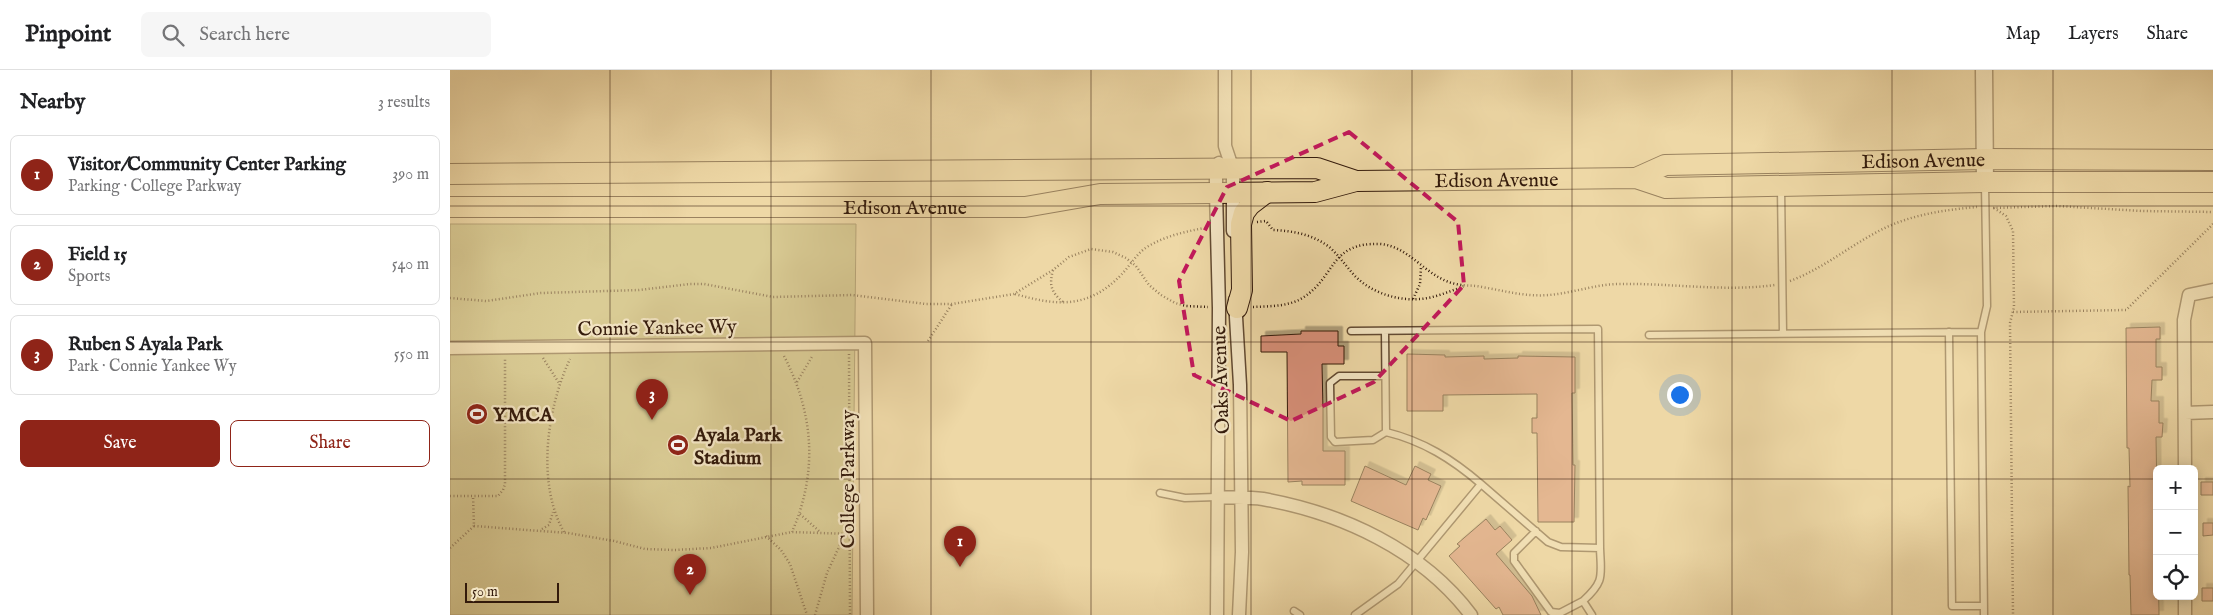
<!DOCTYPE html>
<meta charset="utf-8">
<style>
:root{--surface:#fff;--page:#f6f6f6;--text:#202124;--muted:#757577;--line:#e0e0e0;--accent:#8f2418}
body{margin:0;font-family:"IM FELL English",serif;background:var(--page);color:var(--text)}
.controls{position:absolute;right:15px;bottom:15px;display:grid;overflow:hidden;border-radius:8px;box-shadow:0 2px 12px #0003}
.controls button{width:45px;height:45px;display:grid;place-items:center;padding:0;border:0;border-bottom:1px solid var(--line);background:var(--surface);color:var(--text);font:25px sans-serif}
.scale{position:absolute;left:15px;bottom:12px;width:94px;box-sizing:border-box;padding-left:5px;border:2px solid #331a0b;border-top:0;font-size:14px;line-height:18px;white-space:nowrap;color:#331a0b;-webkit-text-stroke:4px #f4e6c5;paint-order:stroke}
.you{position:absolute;left:1229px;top:324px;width:18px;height:18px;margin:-12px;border:4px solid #fff;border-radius:50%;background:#1a73e8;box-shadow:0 0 0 8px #1a73e833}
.badge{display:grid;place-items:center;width:32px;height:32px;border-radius:50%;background:var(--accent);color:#fff;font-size:16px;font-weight:700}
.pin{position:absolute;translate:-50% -41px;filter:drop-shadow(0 1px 2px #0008)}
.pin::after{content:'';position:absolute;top:26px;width:18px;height:15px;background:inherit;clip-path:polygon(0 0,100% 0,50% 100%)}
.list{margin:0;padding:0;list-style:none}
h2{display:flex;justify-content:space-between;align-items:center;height:65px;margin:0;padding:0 20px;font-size:21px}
h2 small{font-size:16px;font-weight:400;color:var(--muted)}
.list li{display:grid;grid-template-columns:32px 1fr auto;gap:15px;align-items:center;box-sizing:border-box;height:80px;margin:0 10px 10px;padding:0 10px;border:1px solid var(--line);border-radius:8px}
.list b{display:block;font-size:19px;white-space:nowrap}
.list p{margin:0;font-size:16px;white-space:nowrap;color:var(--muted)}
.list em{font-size:16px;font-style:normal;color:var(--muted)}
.actions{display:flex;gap:10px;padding:15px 20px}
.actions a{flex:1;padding:11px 0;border:1px solid var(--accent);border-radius:8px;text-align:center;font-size:18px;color:var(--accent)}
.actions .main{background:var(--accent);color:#fff}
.icon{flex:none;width:28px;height:28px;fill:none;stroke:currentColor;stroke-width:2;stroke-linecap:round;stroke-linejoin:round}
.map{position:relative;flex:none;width:1763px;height:545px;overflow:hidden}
header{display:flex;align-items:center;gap:30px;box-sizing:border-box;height:70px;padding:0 25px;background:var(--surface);border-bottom:1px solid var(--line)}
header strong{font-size:24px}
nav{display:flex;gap:28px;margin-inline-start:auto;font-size:18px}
.search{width:350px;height:45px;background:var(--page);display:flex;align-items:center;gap:12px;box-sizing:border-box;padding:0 18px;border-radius:8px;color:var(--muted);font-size:19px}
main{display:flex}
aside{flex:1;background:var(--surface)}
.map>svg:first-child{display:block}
.green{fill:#c1bc81;stroke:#7a6b46}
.building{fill:#d78f78;stroke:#331a0b;filter:url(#shadow)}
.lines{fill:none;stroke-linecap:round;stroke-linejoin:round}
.service-casing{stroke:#624a32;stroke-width:9}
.minor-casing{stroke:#624a32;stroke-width:15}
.tertiary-casing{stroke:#624a32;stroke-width:19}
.primary-casing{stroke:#331a0b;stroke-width:22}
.path{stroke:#331a0b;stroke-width:2.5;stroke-dasharray:1 2.5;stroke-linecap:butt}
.service{stroke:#f4e6c5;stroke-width:6}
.minor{stroke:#f4e6c5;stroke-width:12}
.tertiary{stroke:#f4e6c5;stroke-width:16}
.primary{stroke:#eed8a6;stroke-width:20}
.marked{fill:none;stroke:#c2185b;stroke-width:4;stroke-dasharray:10 6;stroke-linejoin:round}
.grid{fill:none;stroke:#331a0b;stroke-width:1;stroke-opacity:0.55}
.labels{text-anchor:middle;stroke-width:4.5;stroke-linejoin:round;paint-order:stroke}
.street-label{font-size:20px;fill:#331a0b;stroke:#f4e6c5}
.poi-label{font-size:20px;font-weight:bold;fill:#331a0b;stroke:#f4e6c5;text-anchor:start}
</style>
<header>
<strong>Pinpoint</strong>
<div class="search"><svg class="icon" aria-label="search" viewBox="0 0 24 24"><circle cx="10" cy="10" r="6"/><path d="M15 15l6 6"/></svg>Search here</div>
<nav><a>Map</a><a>Layers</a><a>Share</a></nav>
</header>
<main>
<aside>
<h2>Nearby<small>3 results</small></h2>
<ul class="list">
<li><span class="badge">1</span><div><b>Visitor/Community Center Parking</b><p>Parking · College Parkway</p></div><em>390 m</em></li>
<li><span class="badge">2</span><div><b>Field 15</b><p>Sports</p></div><em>540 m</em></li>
<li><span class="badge">3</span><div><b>Ruben S Ayala Park</b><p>Park · Connie Yankee Wy</p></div><em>550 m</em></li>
</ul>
<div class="actions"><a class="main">Save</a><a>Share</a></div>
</aside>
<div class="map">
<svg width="1763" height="545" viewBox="0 0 1763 545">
<defs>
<filter id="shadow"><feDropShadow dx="4.5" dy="-4.5" stdDeviation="0" flood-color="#0004"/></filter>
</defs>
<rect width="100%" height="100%" fill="#eed8a6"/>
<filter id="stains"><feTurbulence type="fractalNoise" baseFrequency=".004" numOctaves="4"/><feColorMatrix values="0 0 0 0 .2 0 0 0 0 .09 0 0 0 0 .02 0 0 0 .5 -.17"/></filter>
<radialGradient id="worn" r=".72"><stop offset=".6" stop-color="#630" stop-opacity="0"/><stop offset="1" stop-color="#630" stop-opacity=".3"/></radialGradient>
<path class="green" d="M0,154H406L402,545H0Z"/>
<path class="building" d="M1710,257V269H1706V297H1712V310H1702L1701,331H1709V353H1713L1712,367H1706L1709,545H1681L1680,505H1679L1678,416L1680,417L1679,378H1677L1676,258Z
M851,261H888V276H894V294H872L873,340V381H895V415H852V411L838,412L837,282H811V266L851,264Z
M957,284L995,285V287L1034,286V289L1068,288V286L1125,287V323H1122L1123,395H1125L1124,452H1088L1087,363H1082V348H1087V324L993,325V341H957Z
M915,396L956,415L965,396L981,404L978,410L991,416L976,450L973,448L968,460L901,431Z
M1751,412H1763V425H1751Z
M1036,449L1045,460L1050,456L1062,470L1046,484L1082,526L1091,545H1053L1049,537L1046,539L999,486L1010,476L1007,474Z
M1753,453H1763V465L1753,466Z
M1752,518H1763V531H1752Z"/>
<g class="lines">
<g class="service-casing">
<path id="service" d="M1331,119L1333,263
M901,261L1148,259L1150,478L1111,477L1098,472L1031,414L948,514L905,545
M935,261L936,362C973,371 1002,389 1031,414
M1499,262L1502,536H1533
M1199,265L1531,262
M935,306H889L880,313L881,367L885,372L923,370L936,362
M710,423L735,428L767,427
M1086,461L1064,483V491L1101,542L1110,543L1133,531
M844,541L850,545
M1142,545L1133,531C1155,511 1151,506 1150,478
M1534,545L1531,262L1537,236L1535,115"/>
</g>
<g class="minor-casing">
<path id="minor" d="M775,0V76L783,100V161
M785,230L790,315L792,482L789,545
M0,278L415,273L417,545
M1735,343L1763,342
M1735,399L1734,250L1739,225L1763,220
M767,427C782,428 798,427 813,429C892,443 972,480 1021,545
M767,545L769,238L766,122V99L769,93
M1735,545V526"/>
</g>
<g class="tertiary-casing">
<path id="tertiary" d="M1534,0L1535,112"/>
</g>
<g class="primary-casing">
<g id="primary">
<path d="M0,104L867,98L906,111"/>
<path id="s1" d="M1186,108L1215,95L1535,89L1763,90"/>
<path id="s2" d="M0,137H575L650,124L865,122L906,111L1186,108L1216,118L1535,112H1763"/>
<path d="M787,238L792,220L791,154L794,143L800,135L817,122"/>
</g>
</g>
<path class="path" d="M1543,138L1607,136L1692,141L1763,142
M1544,138L1556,146L1563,161L1564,237L1560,253L1563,545
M807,152L816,151L823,160C843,161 861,164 878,176C888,184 895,195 904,205C920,222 946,231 970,229C985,228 1000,221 1015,216
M603,200C599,215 601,222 613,232
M1340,211C1372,199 1397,178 1427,162C1458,145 1493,140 1527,137
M565,224C607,236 638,239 671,205C680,196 686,184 697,177C715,166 734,162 754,158
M0,228L36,231L91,223L189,220L240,214H254L323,227L402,225L476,234H502L564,224L603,200L619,187L641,179L663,182L676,188L686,196L699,215L711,225L725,233L736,236L758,237
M963,229L970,214L971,197
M803,237C820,236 839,237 854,227C886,206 880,172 930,174C960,176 976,208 1006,214C1015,216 1023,215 1032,217C1055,221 1076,227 1099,225C1123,223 1146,214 1170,214C1221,213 1274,222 1325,215
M1563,242L1676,240L1763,154
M478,271L502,234
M399,284L400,545
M334,286C364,344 368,402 342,462
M93,288L109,313
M347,312L363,285
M0,426H48L53,420L55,414V288
M350,444L369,461
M24,456L118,463L164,471L195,479L224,480L261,478L342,462L400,464
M92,459L99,455L103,442
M114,462C86,413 97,338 120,289
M316,466L331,480L340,494L357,545
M0,478L24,456L23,426
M365,545L377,503L395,464"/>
<use href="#service" class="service"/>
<use href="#minor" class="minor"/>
<use href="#tertiary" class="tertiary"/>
<use href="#primary" class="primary"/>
</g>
<path d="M0 0H1763V545H0ZM899,62L1008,152L1014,215L924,312L841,351L744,305L729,211L777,117Z" fill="#eed8a6" fill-opacity=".55" fill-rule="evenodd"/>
<path class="marked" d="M899,62L1008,152L1014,215L924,312L841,351L744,305L729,211L777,117Z"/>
<path class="grid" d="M160,0V545M321,0V545M481,0V545M641,0V545M801,0V545M962,0V545M1122,0V545M1282,0V545M1442,0V545M1603,0V545M0,136H1763M0,272H1763M0,409H1707M1744,409H1763"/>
<defs>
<g id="stadium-disc" transform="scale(1.125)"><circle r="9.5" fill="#8f2418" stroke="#f4e6c5"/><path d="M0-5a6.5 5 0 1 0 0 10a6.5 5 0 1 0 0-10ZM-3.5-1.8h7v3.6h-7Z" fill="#fff"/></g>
</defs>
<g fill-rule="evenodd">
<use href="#stadium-disc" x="27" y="344"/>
<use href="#stadium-disc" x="228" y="375"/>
</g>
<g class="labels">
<g class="street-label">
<text dy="7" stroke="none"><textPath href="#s1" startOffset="290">Edison Avenue</textPath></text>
<text dy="7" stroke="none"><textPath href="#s2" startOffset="1049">Edison Avenue</textPath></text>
<text dy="7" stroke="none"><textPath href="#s2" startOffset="455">Edison Avenue</textPath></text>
<text transform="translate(207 257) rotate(-1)" y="7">Connie Yankee Wy</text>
<text transform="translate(770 310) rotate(-92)" y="7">Oaks Avenue</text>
<text transform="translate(397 409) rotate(-90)" y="7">College Parkway</text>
</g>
<g class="poi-label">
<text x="43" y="351">YMCA</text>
<text x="244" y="371">Ayala Park<tspan x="244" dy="23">Stadium</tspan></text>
</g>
</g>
<rect width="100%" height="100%" filter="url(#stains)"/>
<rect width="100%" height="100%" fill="url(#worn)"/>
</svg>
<div class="controls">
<button>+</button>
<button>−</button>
<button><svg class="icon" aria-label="locate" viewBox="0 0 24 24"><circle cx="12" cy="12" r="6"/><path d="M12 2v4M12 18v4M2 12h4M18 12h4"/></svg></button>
</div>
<div class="scale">50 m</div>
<div class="you"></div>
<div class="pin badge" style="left:510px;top:497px">1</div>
<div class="pin badge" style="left:240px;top:525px">2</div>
<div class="pin badge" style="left:202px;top:350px">3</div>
</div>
</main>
